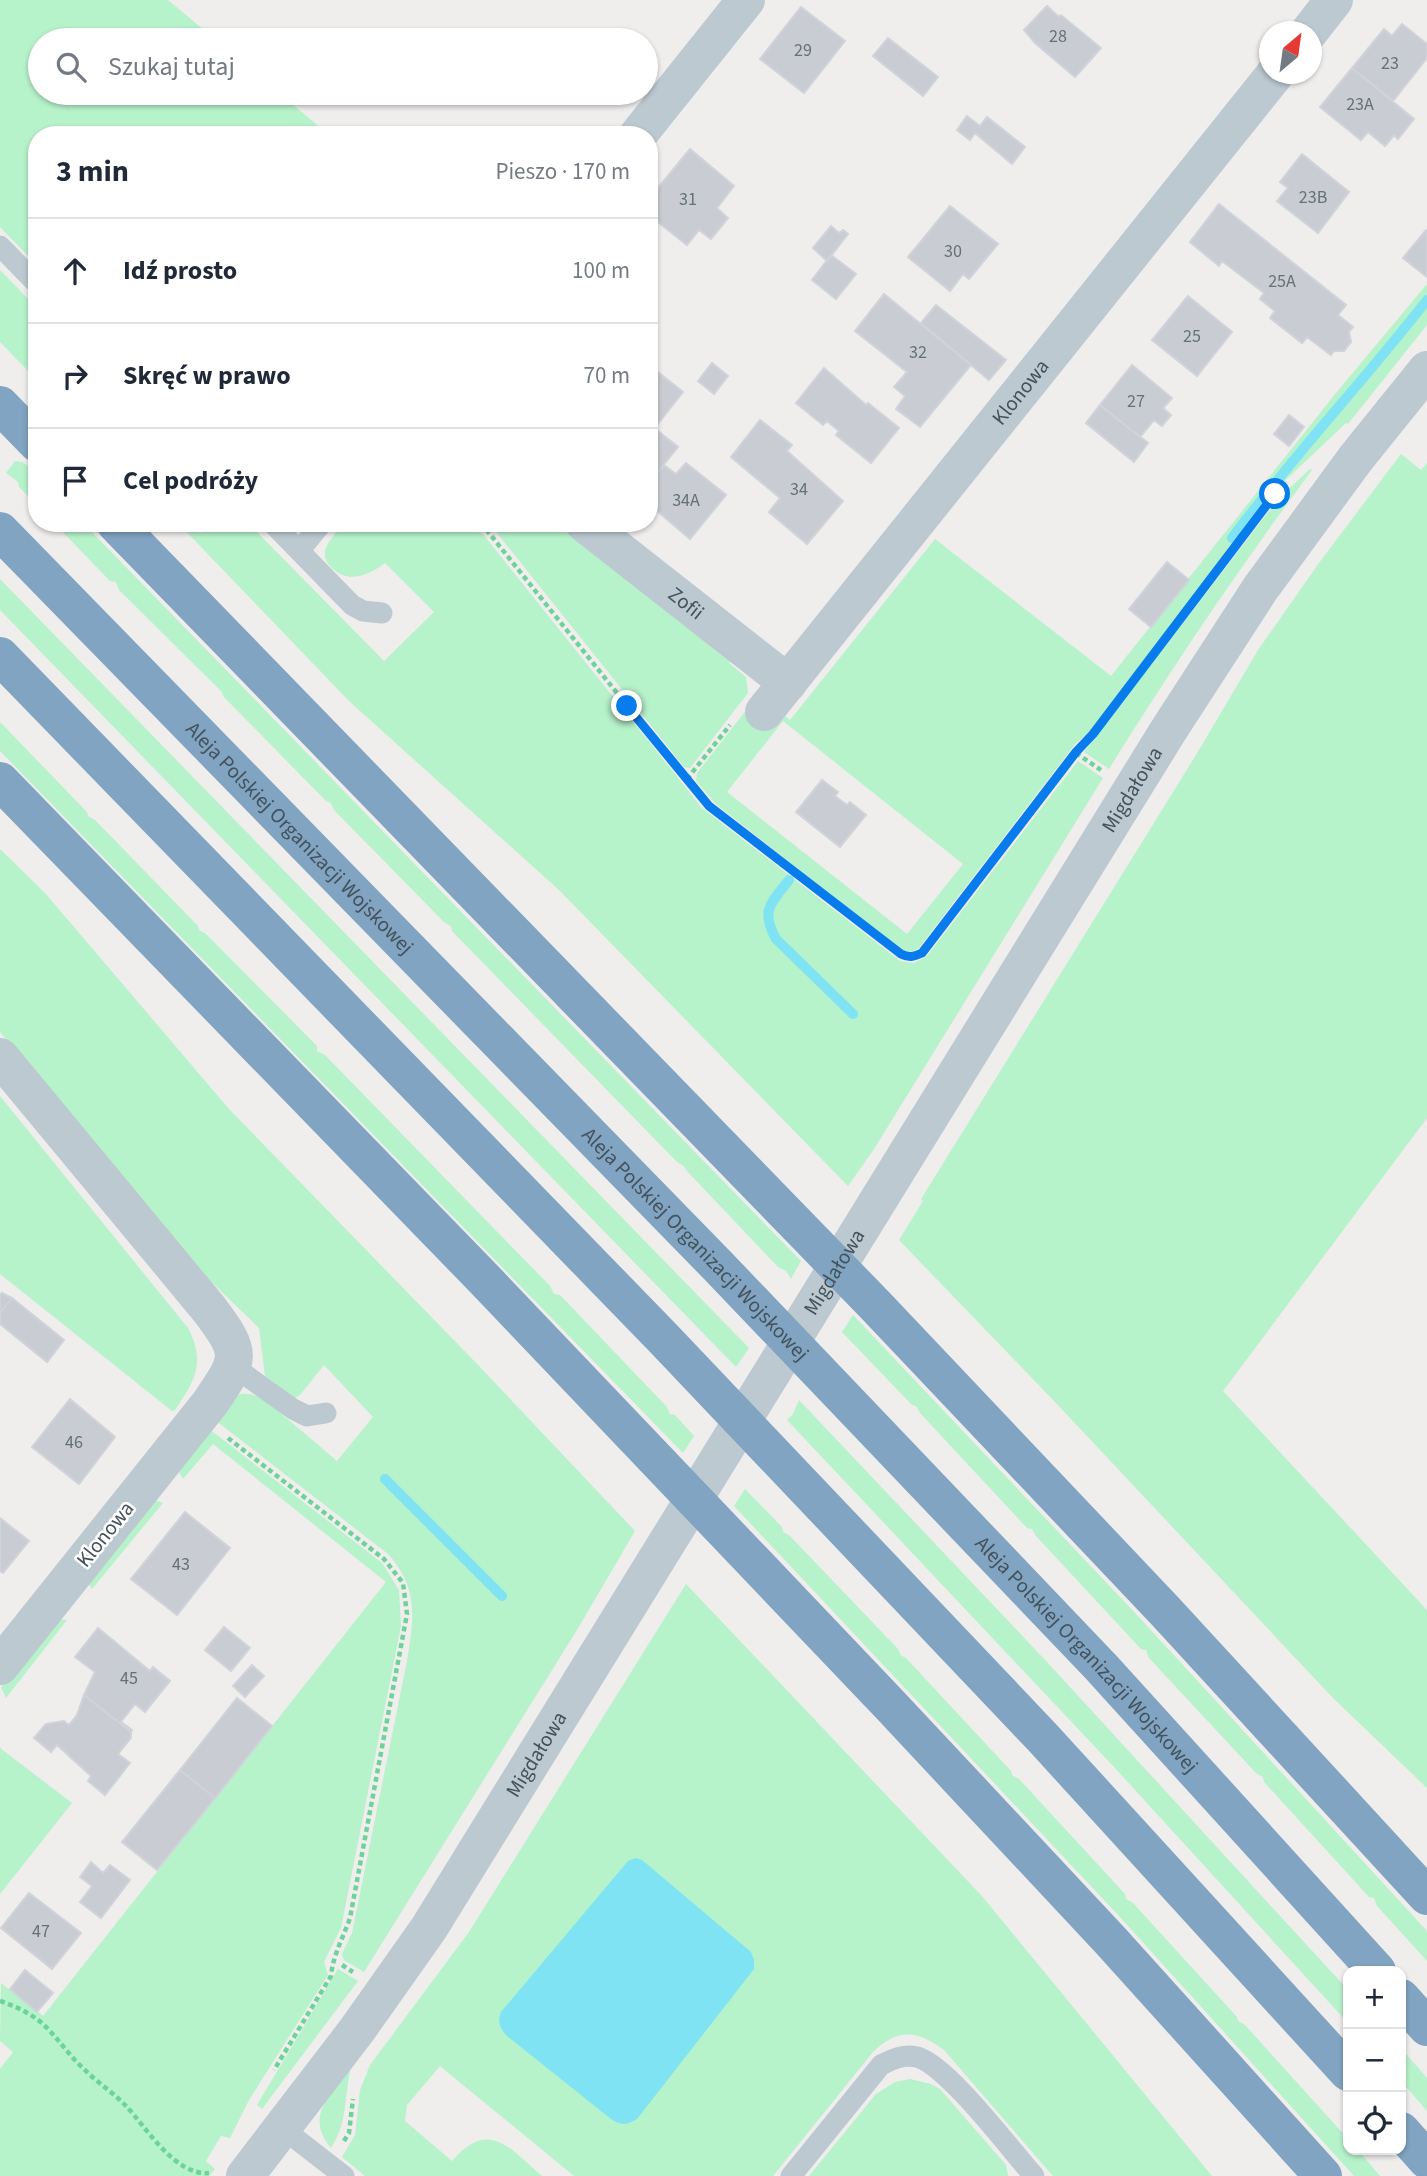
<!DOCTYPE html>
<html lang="pl">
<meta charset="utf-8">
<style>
:root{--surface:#fff;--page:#f6f6f7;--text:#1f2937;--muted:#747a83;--line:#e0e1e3}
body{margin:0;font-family:"Source Sans 3",sans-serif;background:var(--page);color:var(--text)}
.controls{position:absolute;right:21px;bottom:21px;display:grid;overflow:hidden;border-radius:14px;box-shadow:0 2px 5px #0004}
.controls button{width:63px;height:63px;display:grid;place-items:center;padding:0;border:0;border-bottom:2px solid var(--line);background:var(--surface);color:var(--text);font:35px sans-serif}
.compass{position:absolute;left:1259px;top:21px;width:63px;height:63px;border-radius:50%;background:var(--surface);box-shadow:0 2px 5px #0004;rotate:29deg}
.stop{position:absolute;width:21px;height:21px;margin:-16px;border:5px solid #097ced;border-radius:50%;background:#fff}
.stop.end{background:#097ced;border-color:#fff;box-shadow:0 2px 7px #0008}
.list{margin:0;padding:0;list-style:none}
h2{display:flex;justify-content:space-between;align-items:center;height:91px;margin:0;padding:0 28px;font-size:30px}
h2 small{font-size:23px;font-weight:400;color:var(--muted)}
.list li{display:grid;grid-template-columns:46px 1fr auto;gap:21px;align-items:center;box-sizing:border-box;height:105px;padding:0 28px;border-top:2px solid var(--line)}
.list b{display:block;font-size:26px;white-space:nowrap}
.list em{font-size:23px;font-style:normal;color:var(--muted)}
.icon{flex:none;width:38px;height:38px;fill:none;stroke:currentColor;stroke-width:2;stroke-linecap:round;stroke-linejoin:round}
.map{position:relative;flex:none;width:1427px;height:2176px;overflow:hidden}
.search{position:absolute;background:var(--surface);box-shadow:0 2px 5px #0004;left:28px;top:28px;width:630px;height:77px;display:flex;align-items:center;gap:18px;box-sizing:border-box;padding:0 24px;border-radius:38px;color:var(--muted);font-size:26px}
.panel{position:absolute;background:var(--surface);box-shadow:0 2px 5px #0004;left:28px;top:126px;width:630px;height:406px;border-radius:28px}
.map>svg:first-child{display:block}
.green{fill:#b6f2ca;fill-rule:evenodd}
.water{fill:#7fe3f3}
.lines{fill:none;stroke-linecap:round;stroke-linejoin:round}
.stream{stroke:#7fe3f3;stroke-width:10}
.building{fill:#c9ccd2;stroke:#d0d3d9;stroke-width:2}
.path{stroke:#6cd399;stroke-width:4.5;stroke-dasharray:5 3.5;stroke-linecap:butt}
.lane{stroke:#bcc9d1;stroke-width:21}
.street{stroke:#bcc9d1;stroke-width:38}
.highway{stroke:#80a4c1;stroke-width:38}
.route{stroke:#097ced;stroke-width:9}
.labels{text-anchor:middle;stroke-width:5;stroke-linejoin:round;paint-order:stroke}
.number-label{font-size:18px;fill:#65707a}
.street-label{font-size:21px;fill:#44525c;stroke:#fff}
</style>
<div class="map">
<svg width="1427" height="2176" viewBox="0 0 1427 2176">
<rect width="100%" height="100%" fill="#f0eded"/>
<path class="green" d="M0,0H168L216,40H40V93H279L329,135H37V265L0,227Z
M0,270L37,308V380L0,342Z
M1427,284V325L1348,424L1346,423L1273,492L1088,733L1076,743L918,949L913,951L903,952L716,804L696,781L697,773L751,704L781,713L790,720L935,539L1111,676L1336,393ZM783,721L963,864L907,934L727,792Z
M1401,454L1421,470L1427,463V1118L1223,1391L1427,1610V1788L1333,1698L1055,1402L899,1240L923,1201L921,1199L1196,755L1258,650L1319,563Z
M15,461L23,462L37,476V505L19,487L18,482L6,473Z
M1310,469L1312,470C1240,567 1173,666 1109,769L1084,752L1279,498Z
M54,523H83L801,1261L791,1279L786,1271L778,1267L686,1170L684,1166L677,1162L452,931L451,926L444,922L334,810L331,803L326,801L223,696L222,692L119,590L116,582L110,581Z
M178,523H248L384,661L434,612L385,563C369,575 348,585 331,567C327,563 324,558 325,552C326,542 338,532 342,523H474L702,808L900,961L914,963L927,956L1078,761L1103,778L874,1149L848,1186L559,890L349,701Z
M489,523H567L734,655L729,663L746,677L748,693L690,768L684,767Z
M0,579L749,1348L736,1367L0,610Z
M0,722L87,812L88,816L95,820L198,926L199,930L206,934L317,1046V1051L325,1055L550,1286L554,1294L560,1295L667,1407L670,1414L675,1415L694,1436L683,1453L0,751Z
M0,849L45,893L229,1109L480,1367L635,1531L577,1630L364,1972L344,1960L342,1954L352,1933L407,1661C414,1619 419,1588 388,1554L215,1420C233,1398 235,1386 264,1399L337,1461L373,1417L324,1365L300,1395L295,1398L265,1376L259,1328L171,1243L0,1032Z
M0,1096L188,1328C206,1362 195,1381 175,1410L172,1411L0,1274Z
M853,1315L1137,1615L1427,1931V1961L1377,1906L1374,1898L1369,1897L1264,1782L1263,1777L1256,1773L1149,1658L1146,1650L1141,1649L1036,1536L1032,1529L1027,1528L920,1413L916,1406L912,1405L842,1332Z
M799,1400L1047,1662L1348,1990V2023L1114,1767L787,1420L793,1414Z
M208,1428L382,1563L399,1590L401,1626L341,1928L324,1962L328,1975L249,2100L230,2138L221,2136L206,2161L215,2169L209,2176H0V2069L13,2052L0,2041L1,1983L43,2016L386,1582L213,1444L183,1479L177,1468Z
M745,1489L782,1527L783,1532L790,1536L898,1649L901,1656L905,1657L1011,1771L1012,1775L1019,1779L1125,1894L1126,1899L1133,1903L1237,2017L1238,2021L1245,2025L1348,2139V2150H1358L1380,2176H1354L1120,1917L734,1506Z
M151,1499L163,1503L92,1589L86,1581Z
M686,1584L981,1895L1212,2176H1053L944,2050C917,2030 898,2028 873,2052L773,2176H574L440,2066L407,2105L405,2121L452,2161C489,2118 509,2148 542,2176H365L342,2157L355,2135L360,2090L370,2065L469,1932Z
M56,1619L67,1620L6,1698L1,1687Z
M0,1748L72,1803L0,1894Z
M338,1969L358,1981L262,2109L257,2105Z
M1401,2048L1427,2078V2111L1401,2081Z
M351,2067C344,2095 348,2123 331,2148C304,2116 331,2094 351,2067Z
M910,2079L931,2084L940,2089L1006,2165L1008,2176H809L876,2094L895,2082Z"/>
<path class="water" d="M636,1858L642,1860L751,1952L754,1960V1969L637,2119C627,2125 622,2126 611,2119L507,2036C500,2028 497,2023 501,2012L628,1861Z"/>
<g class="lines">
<path class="stream" d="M1232,538C1293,456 1364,381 1427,300
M789,880C771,903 760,910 776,939L853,1014
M385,1479L502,1596"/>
</g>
<path class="building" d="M1047,6L1059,17L1061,15L1101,48L1075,77L1035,43L1024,30Z
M801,7L845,41L804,93L760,59Z
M1402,24L1427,44V58L1393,101L1352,68L1384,29L1392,36Z
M888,38L938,77L923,96L873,56Z
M1352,68L1414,119L1398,139L1394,135L1385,146L1368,132L1361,140L1320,107Z
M967,116L980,126L987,117L1025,147L1012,164L975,133L970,140L957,130Z
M690,149L734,186L717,208L728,218L711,239L699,230L687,245L649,215V203L655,196L653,194Z
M1302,154L1349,192L1318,233L1277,201L1288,188L1280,182Z
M1219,204L1346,305L1338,315L1353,327L1349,332L1351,342L1344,351H1334L1331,355L1307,337L1302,343L1270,318L1275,311L1260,299L1264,293L1222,261L1219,266L1190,242Z
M950,206L998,244L969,279L963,274L950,291L908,257Z
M831,226L839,233L843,230L848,234L827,261L813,248Z
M1426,230L1427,231V277L1403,258Z
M831,255L856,274L836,299L812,280Z
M884,294L971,365L920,427L896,409L905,396L894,387L907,372L855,331Z
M1188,296L1232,332L1197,376L1152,340Z
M936,305L1006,360L989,380L921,323Z
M712,363L728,376L714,394L698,381Z
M649,365L683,392L649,435Z
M1132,365L1172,398L1163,408L1171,415L1162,426L1154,420L1140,437L1100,405Z
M824,368L866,405L868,403L899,428L871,463L836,435L839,431L827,421L823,425L796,403Z
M1100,405L1148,443L1134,462L1086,423Z
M1289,415L1304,427L1289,446L1274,434Z
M760,420L792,445L787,451L843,501L807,544L769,512L780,498L731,457Z
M658,431L678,447L649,483V442Z
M686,463L726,495L690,539L649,504V483L664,465L676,474Z
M1167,562L1189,580L1151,627L1129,609Z
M822,780L838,792L835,796L847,805L850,802L866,815L840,847L796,812Z
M2,1293L12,1298L0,1313V1295Z
M12,1298L64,1340L47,1362L0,1324V1313Z
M70,1399L115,1437L79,1484L32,1447Z
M185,1512L230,1548L177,1615L131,1579Z
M0,1518L29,1541L3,1573L0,1571Z
M224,1627L250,1648L231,1671L205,1650Z
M98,1628L150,1671L153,1667L170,1681L145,1712L135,1704L121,1722L132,1730L131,1732L84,1695L95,1672L75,1657Z
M252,1665L264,1676L245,1697L233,1686Z
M84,1695L131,1732V1738L118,1754L130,1763L105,1795L88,1781L91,1776L57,1745L51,1752L34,1738L46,1724L64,1721L69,1725L77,1715Z
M237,1698L272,1726L215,1798L180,1770Z
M180,1770L215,1798L157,1870L122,1842Z
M91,1862L103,1873L110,1865L130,1880L101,1918L80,1902L92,1886L80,1877Z
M29,1893L81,1933L52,1969L1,1928Z
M25,1970L53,1993L37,2012L10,1989Z"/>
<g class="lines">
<path class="path" d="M481,523L705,803L901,954L909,958L922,953L1076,753L1093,734L1275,494L1287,483
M1076,753L1101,770
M687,779L730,725
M228,1438L384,1559L403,1583L407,1614L350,1918C343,1938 333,1955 331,1976L274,2070
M342,1965L353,1972
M0,2001C15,2006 30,2013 42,2023C58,2038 70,2057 86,2071C98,2083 114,2093 126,2106C146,2127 175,2176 209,2173
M344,2141L349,2133L353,2099"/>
<path class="lane" d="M0,246L37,284
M272,523L352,605L363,611L382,613
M299,551L322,523
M233,1366L293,1409L307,1416L326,1413
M282,2128L344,2176
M791,2176L881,2065C893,2059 903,2054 917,2057C947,2065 1010,2149 1034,2176"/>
<g class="street">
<path d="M1309,32L1334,0"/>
<path d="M638,135L746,0"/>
<path id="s1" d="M584,523L788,683"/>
<path id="s2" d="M764,712L1275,74"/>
<path d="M0,1057L209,1309C243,1354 241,1358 210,1403L0,1666"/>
<path id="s3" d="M245,2176L357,2030L429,1928L1168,731L1260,589L1356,458L1427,370"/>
</g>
<g class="highway">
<path d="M0,405L37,443"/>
<path d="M115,523L876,1306L1165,1611L1427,1896"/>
<path id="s4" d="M0,531L717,1265L1101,1667L1377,1971"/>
<path d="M0,656L663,1338L1043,1738L1348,2072"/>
<path d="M0,781L484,1279L891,1706L1110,1940L1323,2176"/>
<path d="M1401,1998L1427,2027"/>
<path d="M1401,2131L1427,2160"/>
</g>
</g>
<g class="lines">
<path class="route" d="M627,706L709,806L901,954C909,958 913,957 922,953L1076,752L1093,734L1275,494"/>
</g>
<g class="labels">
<g class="number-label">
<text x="1058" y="42">28</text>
<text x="803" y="56">29</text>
<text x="1390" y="69">23</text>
<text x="1360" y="110">23A</text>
<text x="1313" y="203">23B</text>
<text x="688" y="205">31</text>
<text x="953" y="257">30</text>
<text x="1282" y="287">25A</text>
<text x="1192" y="342">25</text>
<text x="918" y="358">32</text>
<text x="1136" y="407">27</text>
<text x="799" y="495">34</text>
<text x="686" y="506">34A</text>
<text x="74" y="1448">46</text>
<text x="181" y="1570">43</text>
<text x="129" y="1684">45</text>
<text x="41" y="1937">47</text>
</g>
<g class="street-label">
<text dy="7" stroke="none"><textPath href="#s2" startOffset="410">Klonowa</textPath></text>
<text dy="7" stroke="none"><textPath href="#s1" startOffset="130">Zofii</textPath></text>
<text dy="7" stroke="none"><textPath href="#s3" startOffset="1647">Migdałowa</textPath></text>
<text dy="7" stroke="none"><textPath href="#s4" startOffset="429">Aleja Polskiej Organizacji Wojskowej</textPath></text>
<text dy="7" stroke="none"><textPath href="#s4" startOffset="996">Aleja Polskiej Organizacji Wojskowej</textPath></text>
<text dy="7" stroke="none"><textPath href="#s3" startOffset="1080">Migdałowa</textPath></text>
<text transform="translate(105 1534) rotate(-51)" y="7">Klonowa</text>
<text dy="7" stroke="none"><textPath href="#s4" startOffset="1563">Aleja Polskiej Organizacji Wojskowej</textPath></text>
<text dy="7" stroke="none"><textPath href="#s3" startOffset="513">Migdałowa</textPath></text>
</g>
</g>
</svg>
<div class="controls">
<button>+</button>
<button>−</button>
<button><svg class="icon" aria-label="locate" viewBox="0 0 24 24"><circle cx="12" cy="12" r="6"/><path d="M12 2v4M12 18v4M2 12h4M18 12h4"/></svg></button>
</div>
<svg class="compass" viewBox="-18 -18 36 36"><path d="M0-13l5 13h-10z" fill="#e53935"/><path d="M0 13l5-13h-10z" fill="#747a83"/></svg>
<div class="stop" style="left:1275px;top:494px"></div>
<div class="stop end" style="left:627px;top:706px"></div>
<div class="search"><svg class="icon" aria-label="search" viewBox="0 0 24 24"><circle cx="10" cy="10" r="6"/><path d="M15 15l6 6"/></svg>Szukaj tutaj</div>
<section class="panel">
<h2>3 min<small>Pieszo · 170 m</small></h2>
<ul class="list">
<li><svg class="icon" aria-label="ahead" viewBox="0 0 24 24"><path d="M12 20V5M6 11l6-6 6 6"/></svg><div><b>Idź prosto</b></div><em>100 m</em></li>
<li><svg class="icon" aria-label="right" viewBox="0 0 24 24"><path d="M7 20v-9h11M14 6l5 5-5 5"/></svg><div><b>Skręć w prawo</b></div><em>70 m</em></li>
<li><svg class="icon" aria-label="arrive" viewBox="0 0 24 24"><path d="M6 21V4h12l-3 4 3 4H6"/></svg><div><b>Cel podróży</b></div></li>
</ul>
</section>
</div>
